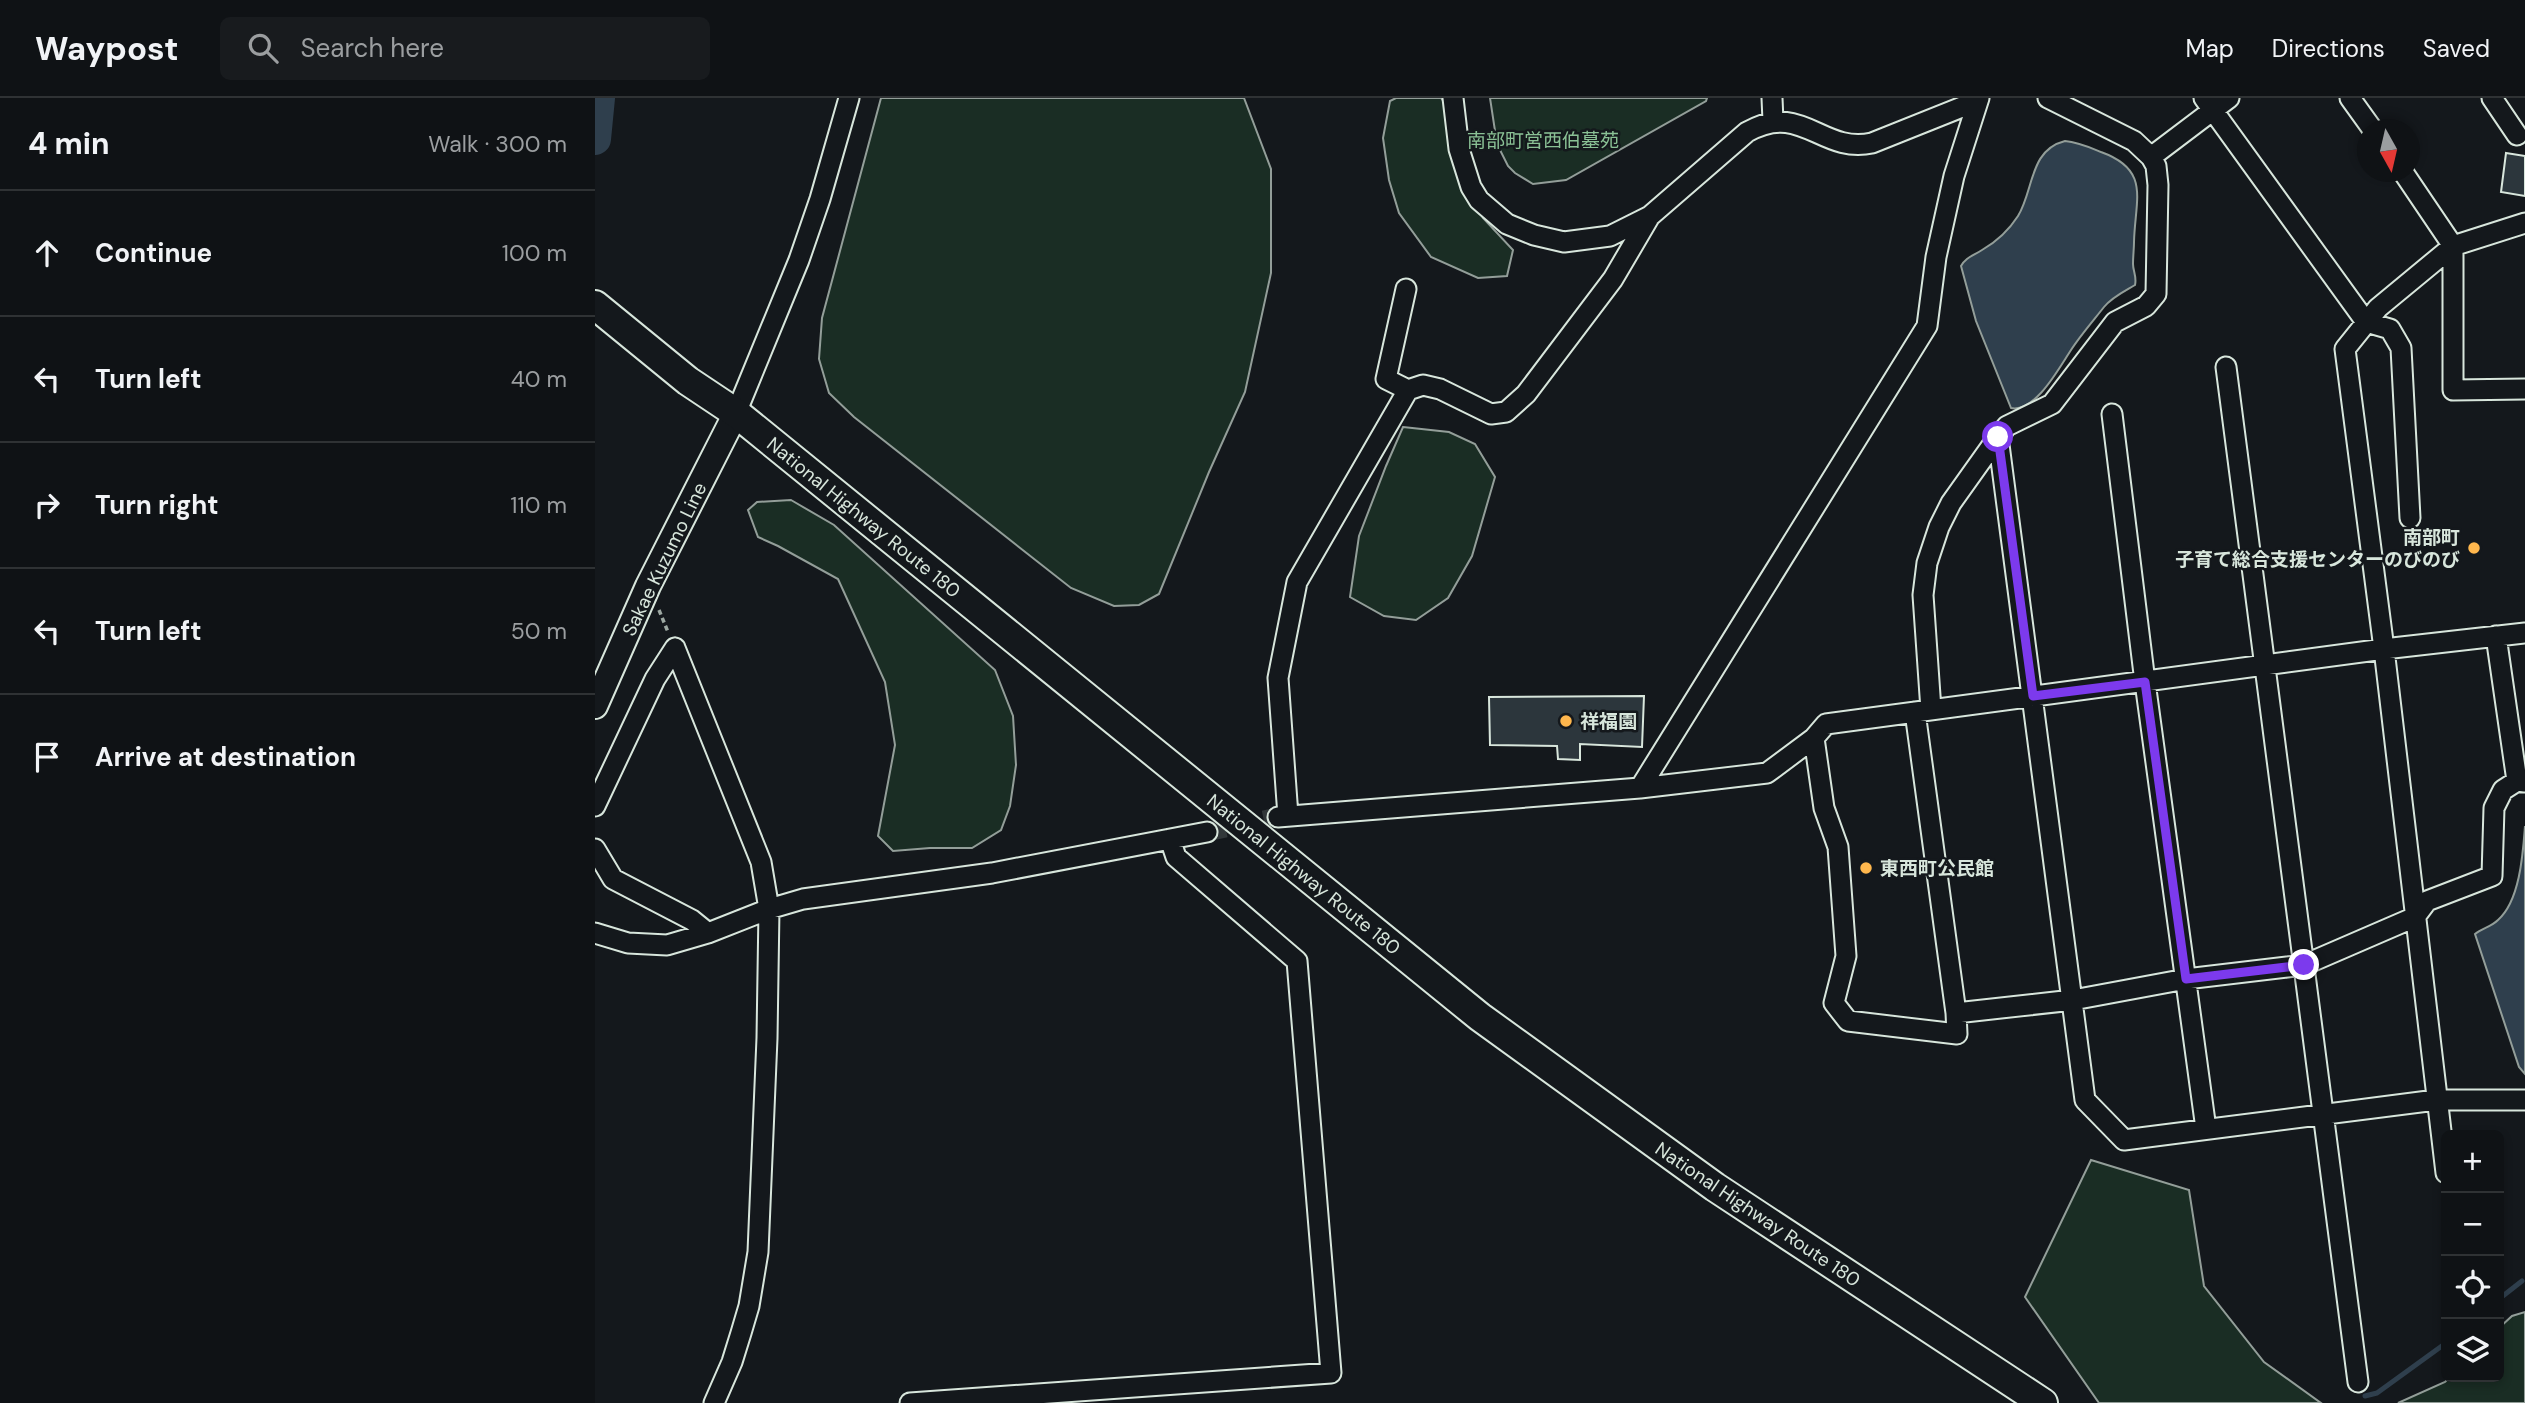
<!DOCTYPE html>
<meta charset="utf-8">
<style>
:root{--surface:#0f1215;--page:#181b1e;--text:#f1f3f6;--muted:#9b9ea0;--line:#2f3234}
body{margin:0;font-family:"DM Sans","Noto Sans JP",sans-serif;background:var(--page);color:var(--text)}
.controls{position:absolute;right:21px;bottom:21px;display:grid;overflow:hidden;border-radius:10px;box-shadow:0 4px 10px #0003}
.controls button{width:63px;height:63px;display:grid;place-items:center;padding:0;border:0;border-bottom:2px solid var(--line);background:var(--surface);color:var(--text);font:35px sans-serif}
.compass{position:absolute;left:1762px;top:21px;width:63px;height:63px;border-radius:50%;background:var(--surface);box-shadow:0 4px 10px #0003;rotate:172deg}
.stop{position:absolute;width:21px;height:21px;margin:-16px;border:5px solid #7c3aed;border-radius:50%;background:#fff}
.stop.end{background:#7c3aed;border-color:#fff;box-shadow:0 2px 7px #0008}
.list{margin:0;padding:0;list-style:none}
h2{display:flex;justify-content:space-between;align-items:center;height:91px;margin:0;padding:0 28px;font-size:30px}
h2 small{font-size:23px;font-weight:400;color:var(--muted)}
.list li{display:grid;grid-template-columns:46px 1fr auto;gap:21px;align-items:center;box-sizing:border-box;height:126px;padding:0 28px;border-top:2px solid var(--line)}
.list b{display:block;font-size:26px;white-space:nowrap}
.list em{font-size:23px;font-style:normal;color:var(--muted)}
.icon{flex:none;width:38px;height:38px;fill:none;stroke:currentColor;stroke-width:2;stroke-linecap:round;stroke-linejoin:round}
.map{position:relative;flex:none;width:1930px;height:1305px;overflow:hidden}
header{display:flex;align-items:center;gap:42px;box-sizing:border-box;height:98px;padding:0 35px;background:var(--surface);border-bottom:2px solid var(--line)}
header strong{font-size:33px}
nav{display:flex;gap:38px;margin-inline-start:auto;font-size:24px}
.search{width:490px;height:63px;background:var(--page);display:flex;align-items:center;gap:18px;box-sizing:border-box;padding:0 24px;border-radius:10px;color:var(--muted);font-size:26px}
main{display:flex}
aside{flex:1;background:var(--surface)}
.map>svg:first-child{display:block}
.green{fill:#1a2d24;stroke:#939e99;stroke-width:2}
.water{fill:#2f3f4d;stroke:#939e99;stroke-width:2}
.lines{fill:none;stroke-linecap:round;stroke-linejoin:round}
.stream{stroke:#2f3f4d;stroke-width:5}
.river{stroke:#2f3f4d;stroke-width:32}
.building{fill:#2c363c;stroke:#d8e6dc;stroke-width:2}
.minor-tunnel{stroke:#313739;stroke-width:19;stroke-dasharray:19 10;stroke-linecap:butt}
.minor-casing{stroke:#d8e6dc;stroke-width:23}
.major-casing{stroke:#d8e6dc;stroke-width:28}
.highway-casing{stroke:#d8e6dc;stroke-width:32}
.path{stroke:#9da8a2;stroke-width:3.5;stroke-dasharray:5 3.5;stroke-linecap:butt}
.minor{stroke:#14181c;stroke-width:19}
.major{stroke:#14181c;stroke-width:24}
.highway{stroke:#14181c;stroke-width:28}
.route{stroke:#7c3aed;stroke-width:9}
.poi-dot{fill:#ffb74d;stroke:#14181c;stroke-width:2.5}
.labels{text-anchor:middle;stroke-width:5;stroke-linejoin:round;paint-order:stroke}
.park-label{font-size:19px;fill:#8ac095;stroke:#14181c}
.street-label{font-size:19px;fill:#d8e6dc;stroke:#14181c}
.poi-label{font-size:19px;font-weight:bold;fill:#d8e6dc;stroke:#14181c;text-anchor:start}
</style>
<header>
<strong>Waypost</strong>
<div class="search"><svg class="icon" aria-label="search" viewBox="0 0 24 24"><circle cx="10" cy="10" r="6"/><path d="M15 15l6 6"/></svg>Search here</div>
<nav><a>Map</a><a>Directions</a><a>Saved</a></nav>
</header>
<main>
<aside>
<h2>4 min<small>Walk · 300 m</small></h2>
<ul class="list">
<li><svg class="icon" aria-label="ahead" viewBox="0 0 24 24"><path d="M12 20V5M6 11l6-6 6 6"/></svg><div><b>Continue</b></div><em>100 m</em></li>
<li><svg class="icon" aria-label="left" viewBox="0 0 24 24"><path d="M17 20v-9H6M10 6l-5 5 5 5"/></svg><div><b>Turn left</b></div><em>40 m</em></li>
<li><svg class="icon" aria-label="right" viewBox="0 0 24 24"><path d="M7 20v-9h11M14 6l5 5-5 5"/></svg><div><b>Turn right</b></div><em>110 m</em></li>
<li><svg class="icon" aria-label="left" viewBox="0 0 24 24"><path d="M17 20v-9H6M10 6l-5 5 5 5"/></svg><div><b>Turn left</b></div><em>50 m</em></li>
<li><svg class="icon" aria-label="arrive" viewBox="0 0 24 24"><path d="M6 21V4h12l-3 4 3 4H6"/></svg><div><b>Arrive at destination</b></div></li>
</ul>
</aside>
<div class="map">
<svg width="1930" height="1305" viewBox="0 0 1930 1305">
<rect width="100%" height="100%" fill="#14181c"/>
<path class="green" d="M286,0H649L676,71V175L650,294L614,374L564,496L544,507L519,508L476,490L259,319L234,295L224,261L227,220Z
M801,0H846L852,8L858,62L888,120L918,152L912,178L883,180L836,159L804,115L794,82L788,40L795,3Z
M895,0H1112L1111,3L971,82L938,86L920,75L913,68L902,46Z
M808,329L854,334L880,346L900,379L877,458L853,500L821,522L789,518L755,499L764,438L791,368Z
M196,402L239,427L400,572L418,618L421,667L415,708L406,732L377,750H335L298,753L283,738L300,647L290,584L243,481L183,448L163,439L153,412L162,404Z
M1496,1062L1594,1092L1609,1188L1669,1264L1726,1305H1504L1430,1199Z
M1930,1214V1305H1803L1850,1284L1855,1279H1904V1230L1917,1218Z"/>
<path class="water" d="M1470,43C1483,44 1494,49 1506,54C1556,72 1540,101 1539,144C1539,151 1538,158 1538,166C1538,173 1542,179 1540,187C1530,193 1517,199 1509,209C1498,223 1485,238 1476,252C1464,270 1440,315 1416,310L1381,223L1366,168C1371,159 1378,158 1387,152C1401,144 1414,132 1423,118C1439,92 1434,52 1470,43Z
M1930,728V976L1924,969L1880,836C1887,830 1896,829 1903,822C1925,803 1928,755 1930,728Z"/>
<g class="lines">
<path class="stream" d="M1904,1201L1927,1183
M1770,1298L1782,1295L1851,1245"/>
<path class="river" d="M0,41L4,0"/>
</g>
<path class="building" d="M1911,55L1930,58V98L1906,94Z
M1049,598L1047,649L985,646V662L963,661L962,648L895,647L894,599Z"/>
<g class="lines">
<path class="minor-tunnel" d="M612,734L683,719"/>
<g class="minor-casing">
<path id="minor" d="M858,0L864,51L876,89L884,102L912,126L939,137L969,144L1015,138L1055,118L1152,34C1207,3 1226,56 1277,45L1382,3
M1177,0L1178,23
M1609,0L1771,224L1795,231L1806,250L1815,420
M1755,0L1778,32
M1897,0L1922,37
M1556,59L1634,0
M1808,74L1858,148V292L1930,291
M811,191L791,281L813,292
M1631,269L1763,1284
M141,315L204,162L225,101L254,0
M1517,316L1550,584L1611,1031
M1403,339L1490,1002L1529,1042L1841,1002H1930
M1901,538L1922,683
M80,550L166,764L174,811L172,940L163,1154L154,1208L146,1235L137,1264L119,1305
M1336,612L1328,497L1332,465L1344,429L1356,405L1403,339L1412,328L1457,306L1520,224L1551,208L1561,196L1563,87L1561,68L1556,59L1539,43L1453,0
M1320,614L1361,915
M1219,640L1229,710L1243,749L1251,858L1239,905L1253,923L1362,936L1361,915L1478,902L1591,881L1709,867L1820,819L1832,803L1897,778L1899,710L1908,692L1922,683L1930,684
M1045,690L1332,228L1341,159L1359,78L1384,0
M0,708L60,581L80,550
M693,718L683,580L702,484L813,292L828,287L845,291L896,316L911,314L931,296L1018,181L1055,118
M683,719L1045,690L1172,675L1219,640L1231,626L1789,551L1930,535
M0,751L18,781L97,822L113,835
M0,835L33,845L72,847L113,835L174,811L208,801L397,775L612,734
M1851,1075L1789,551L1750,251L1783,210L1858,148L1930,125
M315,1305L736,1275L702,863L581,759L575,741"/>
</g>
<g class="major-casing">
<path id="major" d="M0,608L53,488L141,315"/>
</g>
<g class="highway-casing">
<path id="highway" d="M0,207L93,283L141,315L885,919L1120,1089L1448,1305"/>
</g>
<path class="path" d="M64,512L73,534"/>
<use href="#minor" class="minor"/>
<use href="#major" class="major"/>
<use href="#highway" class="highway"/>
</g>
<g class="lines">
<path class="route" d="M1403,339L1438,598L1550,584L1591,881L1709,867"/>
</g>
<g class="poi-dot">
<circle cx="1879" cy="450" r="7"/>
<circle cx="971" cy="623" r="7"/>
<circle cx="1271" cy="770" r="7"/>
</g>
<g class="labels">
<g class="park-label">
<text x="948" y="49">南部町営西伯墓苑</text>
</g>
<g class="street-label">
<text transform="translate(269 419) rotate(39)" y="7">National Highway Route 180</text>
<text transform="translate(69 461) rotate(-64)" y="7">Sakae Kuzumo Line</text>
<text transform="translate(709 776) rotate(39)" y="7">National Highway Route 180</text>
<text transform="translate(1163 1116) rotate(34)" y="7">National Highway Route 180</text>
</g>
<g class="poi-label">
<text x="1865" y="446" text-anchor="end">南部町<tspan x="1865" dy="22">子育て総合支援センターのびのび</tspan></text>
<text x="985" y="630">祥福園</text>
<text x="1285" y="777">東西町公民館</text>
</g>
</g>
</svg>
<div class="controls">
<button>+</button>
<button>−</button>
<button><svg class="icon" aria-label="locate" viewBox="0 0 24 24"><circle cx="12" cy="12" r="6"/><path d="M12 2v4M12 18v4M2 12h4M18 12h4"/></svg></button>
<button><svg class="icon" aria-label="layers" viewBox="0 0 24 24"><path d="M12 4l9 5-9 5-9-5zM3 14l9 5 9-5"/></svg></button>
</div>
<svg class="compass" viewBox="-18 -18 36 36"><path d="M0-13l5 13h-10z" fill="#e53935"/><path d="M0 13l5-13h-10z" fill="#9b9ea0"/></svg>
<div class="stop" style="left:1403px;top:339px"></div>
<div class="stop end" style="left:1709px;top:867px"></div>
</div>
</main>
